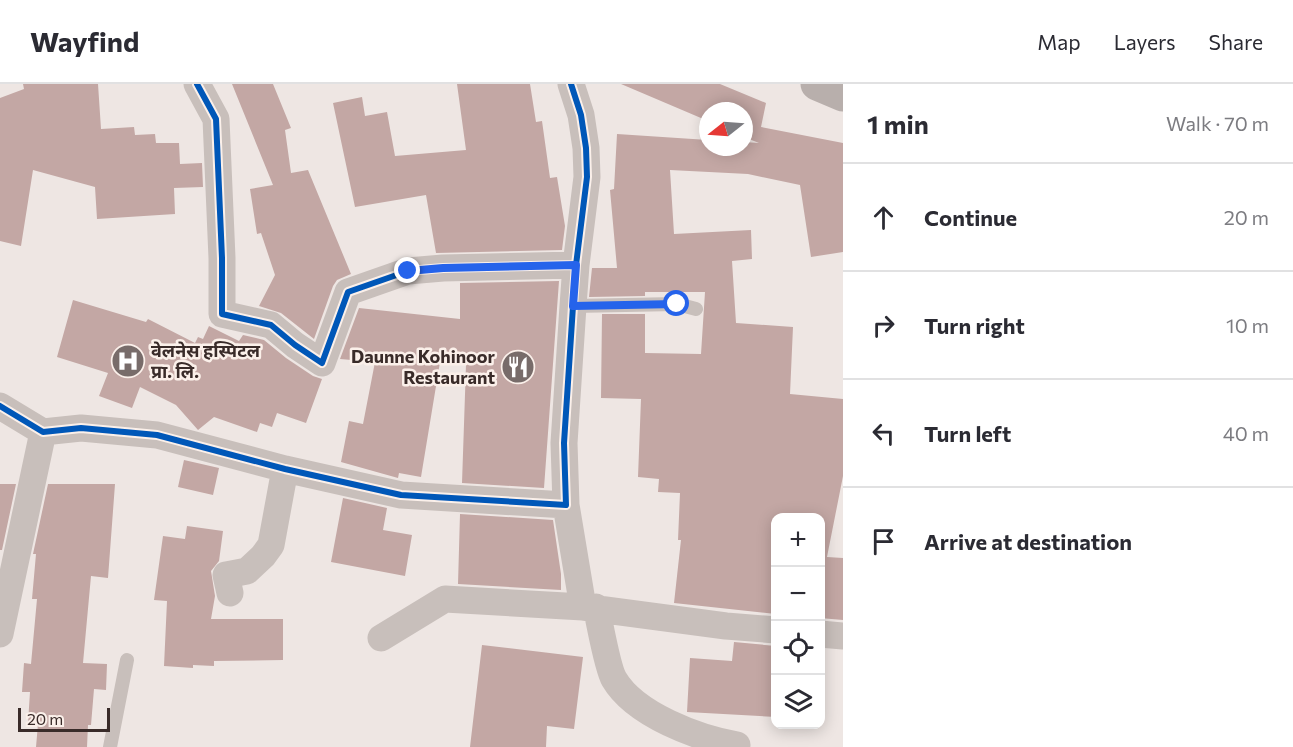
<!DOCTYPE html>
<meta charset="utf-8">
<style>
:root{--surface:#fff;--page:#f7f7f7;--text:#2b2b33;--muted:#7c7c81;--line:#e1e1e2}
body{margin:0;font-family:Commissioner,"Noto Sans Devanagari",sans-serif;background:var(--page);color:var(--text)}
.controls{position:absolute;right:18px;bottom:18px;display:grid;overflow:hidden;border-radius:12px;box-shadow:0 3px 15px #0003}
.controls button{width:54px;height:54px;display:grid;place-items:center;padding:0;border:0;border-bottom:2px solid var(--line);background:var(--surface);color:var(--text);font:30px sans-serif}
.compass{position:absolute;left:699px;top:18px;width:54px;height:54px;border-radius:50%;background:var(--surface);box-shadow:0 3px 15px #0003;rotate:253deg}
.scale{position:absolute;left:18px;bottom:15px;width:92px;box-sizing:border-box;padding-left:6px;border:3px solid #392b29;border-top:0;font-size:16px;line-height:21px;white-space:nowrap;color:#392b29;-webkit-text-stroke:4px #fbf0ea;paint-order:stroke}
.stop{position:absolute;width:18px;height:18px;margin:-14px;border:4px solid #2563eb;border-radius:50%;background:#fff}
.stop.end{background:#2563eb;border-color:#fff;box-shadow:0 2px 6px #0008}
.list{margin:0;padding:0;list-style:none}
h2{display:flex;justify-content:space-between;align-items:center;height:78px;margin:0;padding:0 24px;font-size:26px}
h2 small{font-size:20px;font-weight:400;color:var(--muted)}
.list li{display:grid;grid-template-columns:39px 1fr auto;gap:18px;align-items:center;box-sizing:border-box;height:108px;padding:0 24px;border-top:2px solid var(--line)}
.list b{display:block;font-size:22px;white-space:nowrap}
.list em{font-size:20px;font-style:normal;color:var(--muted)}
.icon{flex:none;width:33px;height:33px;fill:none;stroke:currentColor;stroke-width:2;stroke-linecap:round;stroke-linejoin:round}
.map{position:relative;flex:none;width:843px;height:663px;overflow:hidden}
header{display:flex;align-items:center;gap:36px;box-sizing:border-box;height:84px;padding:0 30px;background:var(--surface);border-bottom:2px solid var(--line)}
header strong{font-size:28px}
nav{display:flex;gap:33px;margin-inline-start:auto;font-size:21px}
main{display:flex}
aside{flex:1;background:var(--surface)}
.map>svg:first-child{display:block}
.building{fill:#c3a7a4}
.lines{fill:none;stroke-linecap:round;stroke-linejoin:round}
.service{stroke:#c8bfbb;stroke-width:14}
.minor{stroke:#c8bfbb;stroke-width:27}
.secondary{stroke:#b8afac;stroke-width:33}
.cycleway-casing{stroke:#fbf0ea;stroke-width:10}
.cycleway{stroke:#0057b8;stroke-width:6}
.route{stroke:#2563eb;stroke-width:8}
.labels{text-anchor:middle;stroke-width:5;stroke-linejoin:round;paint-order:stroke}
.poi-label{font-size:18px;font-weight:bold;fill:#392b29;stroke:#fbf0ea;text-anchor:start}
</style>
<header>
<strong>Wayfind</strong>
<nav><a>Map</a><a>Layers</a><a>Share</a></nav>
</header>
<main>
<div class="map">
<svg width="843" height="663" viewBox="0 0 843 663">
<rect width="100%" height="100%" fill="#eee6e3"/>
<path class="building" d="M23,0H98L101,45L134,43L135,51L155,50L156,59H179L180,80L202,79L203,103L174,104L175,130L97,135L95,103L33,86L21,162L0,157V14L24,5Z
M232,0H273L291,44L285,46L291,89L308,86L351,190L337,196L333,202L314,255L281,229L259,222L275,191L261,149L257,150L250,105L273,101Z
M457,0H530L536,38L542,37L550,94L557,93L565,142L562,166L436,169L426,111L355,123L333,19L362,13L365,32L387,28L395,72L466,66Z
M621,0H720L766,19L761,43L843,59V168L811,173L800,101L748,90L670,86L674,150L751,146L752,175L732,177L736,239L793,243L790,310L843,315V392L827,473L843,474V536L820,534V434H776V530L674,519L681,456H678L680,409L658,408L659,395L638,393L641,315L601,314L602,230H645V269L701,270L705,208H645V212L589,213L592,184H617L610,106L614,105L617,50L708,56V63H744V58L759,59L744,53V27H708V37Z
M559,197L544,404L462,399L466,281L440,278L421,393L399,389L398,394L341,378L349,337L363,340L375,278L340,275L359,224L460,235V199Z
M73,216L146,238L148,235L195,259L198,253L203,255L209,242L239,257L243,251L264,256L286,274L313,292L322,295L306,339L277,329L272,343L260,339L257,348L214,333L198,346L176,321L140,303L132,324L99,312L108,289L57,273Z
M184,376L219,384L213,411L178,403Z
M0,400H16L2,466H0Z
M48,400H115L108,494L91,492L83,579L107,580L106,606L94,605L91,641H88L87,663H36L38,640L28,639L30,608H22L24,579L31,580L37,515H32L36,470H33Z
M343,414L387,424L383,446L412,451L405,492L331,478Z
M460,430L553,436L561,490V506L458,500Z
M187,442L223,447L219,477L211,487L215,512L211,535H283V576L214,577V582L193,581V584L164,582L167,517L154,516L163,452L185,455Z
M734,558L776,562V633L687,628L690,574L732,577Z
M482,561L583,573L574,645L547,642L546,663H470Z"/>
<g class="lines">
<path class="service" d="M573,222L677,220L696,225
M110,663L127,576"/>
<path class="minor" d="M197,0L216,35L222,174V230L271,241L295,261L322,279L348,208L408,187L443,184L576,181
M0,322L43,348L81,344L157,351L285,385L401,411L566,421L564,359L573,222L576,181L587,93L586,64L581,31L571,0
M566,421L583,523L726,542L776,546
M230,509L226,491L247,487L263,472L271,461L285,385
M596,523C600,539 607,583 614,595C635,631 698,654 737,661
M0,550L43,348
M820,550L843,552
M381,554L445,515L583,523"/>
<path class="secondary" d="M817,0L843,11"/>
<g class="cycleway-casing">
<path id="cycleway" d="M197,0L216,35L222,174V230L271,241L295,261L322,279L348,208L408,187L443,184L576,181
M0,322L43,348L81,344L157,351L285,385L401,411L566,421L564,359L573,222L576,181L587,93L586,64L581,31L571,0"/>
</g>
<use href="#cycleway" class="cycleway"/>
</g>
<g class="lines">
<path class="route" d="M408,187L443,184L576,181L573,222L677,220"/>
</g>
<defs>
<g id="hospital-disc" transform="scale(1.725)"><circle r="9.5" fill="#786c6a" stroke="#fbf0ea"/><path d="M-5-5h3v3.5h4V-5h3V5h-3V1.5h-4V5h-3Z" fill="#fff"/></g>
<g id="restaurant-disc" transform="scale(1.725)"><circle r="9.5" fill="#786c6a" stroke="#fbf0ea"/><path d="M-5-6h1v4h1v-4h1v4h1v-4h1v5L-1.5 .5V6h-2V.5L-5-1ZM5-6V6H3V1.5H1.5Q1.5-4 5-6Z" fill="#fff"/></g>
</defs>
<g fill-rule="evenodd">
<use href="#hospital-disc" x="128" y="277"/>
<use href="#restaurant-disc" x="518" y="283"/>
</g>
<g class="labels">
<g class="poi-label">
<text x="151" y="273">वेलनेस हस्पिटल<tspan x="151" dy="21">प्रा. लि.</tspan></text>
<text x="495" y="279" text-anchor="end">Daunne Kohinoor<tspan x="495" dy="21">Restaurant</tspan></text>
</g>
</g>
</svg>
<div class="controls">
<button>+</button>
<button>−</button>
<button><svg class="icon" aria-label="locate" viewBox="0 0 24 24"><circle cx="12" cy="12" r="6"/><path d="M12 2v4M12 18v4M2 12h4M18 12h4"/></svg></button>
<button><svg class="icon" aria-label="layers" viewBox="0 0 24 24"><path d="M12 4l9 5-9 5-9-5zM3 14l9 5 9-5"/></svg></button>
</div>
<svg class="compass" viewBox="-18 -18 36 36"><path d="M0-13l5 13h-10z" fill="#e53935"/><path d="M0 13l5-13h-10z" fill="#7c7c81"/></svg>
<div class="scale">20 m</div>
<div class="stop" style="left:677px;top:220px"></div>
<div class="stop end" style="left:408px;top:187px"></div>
</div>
<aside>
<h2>1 min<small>Walk · 70 m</small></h2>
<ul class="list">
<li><svg class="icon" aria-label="ahead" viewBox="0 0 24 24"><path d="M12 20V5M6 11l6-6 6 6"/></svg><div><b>Continue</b></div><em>20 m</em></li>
<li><svg class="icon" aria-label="right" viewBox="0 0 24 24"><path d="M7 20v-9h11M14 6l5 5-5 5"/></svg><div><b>Turn right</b></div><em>10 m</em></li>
<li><svg class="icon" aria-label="left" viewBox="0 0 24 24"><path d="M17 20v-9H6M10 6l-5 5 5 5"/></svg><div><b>Turn left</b></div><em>40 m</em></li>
<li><svg class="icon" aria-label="arrive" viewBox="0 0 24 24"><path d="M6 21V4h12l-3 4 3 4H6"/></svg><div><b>Arrive at destination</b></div></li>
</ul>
</aside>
</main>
